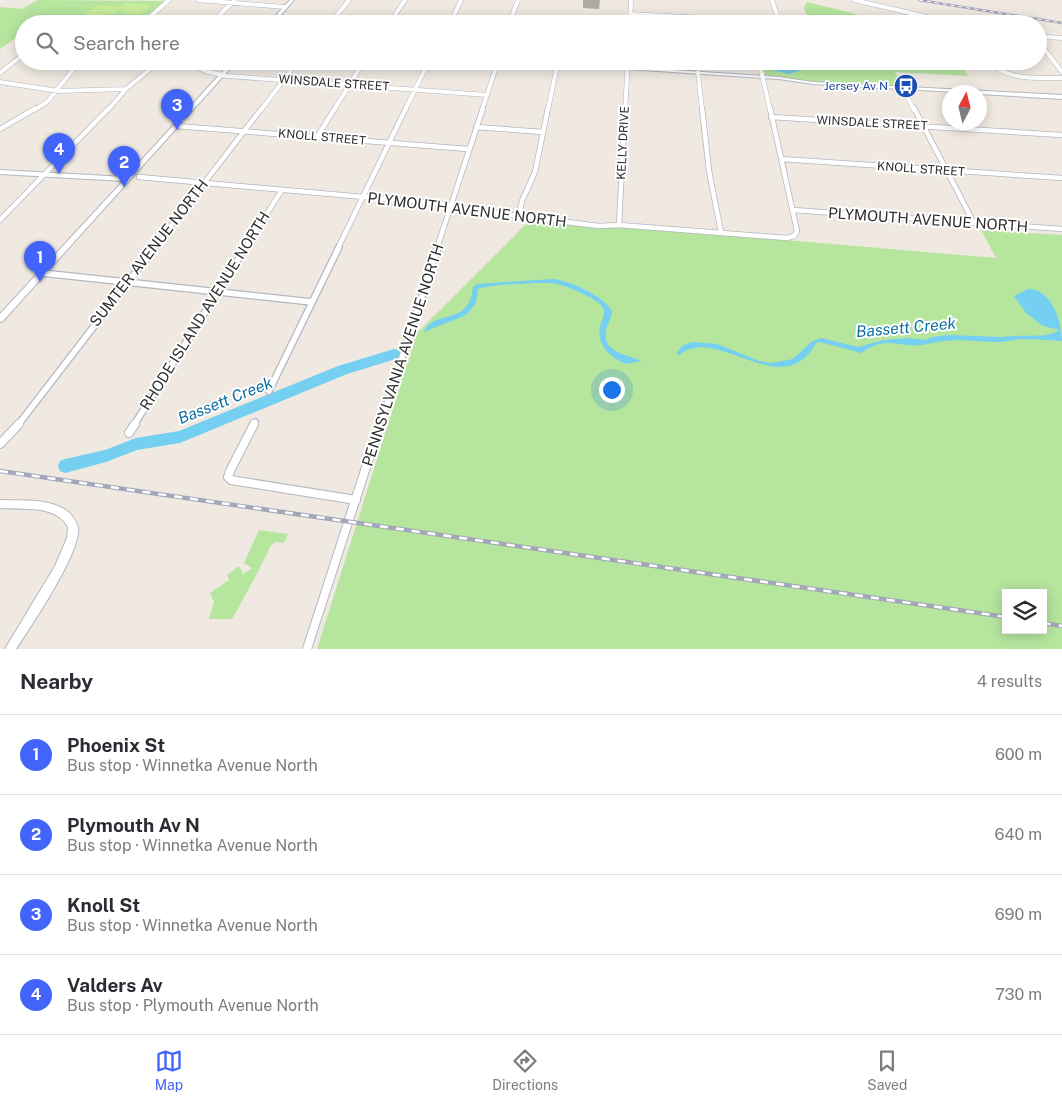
<!DOCTYPE html>
<meta charset="utf-8">
<style>
:root{--surface:#fff;--page:#f7f7f7;--text:#2b2b33;--muted:#7c7c81;--line:#e1e1e2;--accent:#4264fb}
body{margin:0;font-family:"Public Sans",sans-serif;background:var(--page);color:var(--text)}
.controls{position:absolute;right:15px;bottom:15px;display:grid;overflow:hidden;border-radius:0px;box-shadow:0 2px 12px #0003}
.controls button{width:45px;height:45px;display:grid;place-items:center;padding:0;border:0;border-bottom:1px solid var(--line);background:var(--surface);color:var(--text);font:25px sans-serif}
.compass{position:absolute;left:942px;top:85px;width:45px;height:45px;border-radius:50%;background:var(--surface);box-shadow:0 2px 12px #0003;rotate:7deg}
.you{position:absolute;left:611px;top:389px;width:18px;height:18px;margin:-12px;border:4px solid #fff;border-radius:50%;background:#1a73e8;box-shadow:0 0 0 8px #1a73e833}
.badge{display:grid;place-items:center;width:32px;height:32px;border-radius:50%;background:var(--accent);color:#fff;font-size:16px;font-weight:700}
.pin{position:absolute;translate:-50% -41px;filter:drop-shadow(0 1px 2px #0008)}
.pin::after{content:'';position:absolute;top:26px;width:18px;height:15px;background:inherit;clip-path:polygon(0 0,100% 0,50% 100%)}
.list{margin:0;padding:0;list-style:none}
h2{display:flex;justify-content:space-between;align-items:center;height:65px;margin:0;padding:0 20px;font-size:21px}
h2 small{font-size:16px;font-weight:400;color:var(--muted)}
.list li{display:grid;grid-template-columns:32px 1fr auto;gap:15px;align-items:center;box-sizing:border-box;height:80px;padding:0 20px;border-top:1px solid var(--line)}
.list b{display:block;font-size:19px;white-space:nowrap}
.list p{margin:0;font-size:16px;white-space:nowrap;color:var(--muted)}
.list em{font-size:16px;font-style:normal;color:var(--muted)}
.icon{flex:none;width:28px;height:28px;fill:none;stroke:currentColor;stroke-width:2;stroke-linecap:round;stroke-linejoin:round}
.map{position:relative;flex:none;width:1062px;height:649px;overflow:hidden}
.search{position:absolute;background:var(--surface);box-shadow:0 2px 12px #0003;left:15px;right:15px;top:15px;height:55px;display:flex;align-items:center;gap:12px;box-sizing:border-box;padding:0 18px;border-radius:28px;color:var(--muted);font-size:19px}
.sheet{height:385px;background:var(--surface)}
nav{display:flex;justify-content:space-around;align-items:center;box-sizing:border-box;height:70px;border-top:1px solid var(--line);background:var(--surface);font-size:14px;color:var(--muted)}
nav a{display:grid;justify-items:center;gap:2px}
nav .on{color:var(--accent)}
.map>svg:first-child{display:block}
.green{fill:#b6e59e;fill-rule:evenodd}
.pitch{fill:#c9ec9a}
.water{fill:#75cff0}
.lines{fill:none;stroke-linecap:round;stroke-linejoin:round}
.river{fill:#75cff0;fill-rule:evenodd}
.street-far3-casing{stroke:#b4b7c1;stroke-width:5}
.street-far2-casing{stroke:#b4b7c1;stroke-width:6}
.street-far1-casing{stroke:#b4b7c1;stroke-width:8}
.street-casing{stroke:#b4b7c1;stroke-width:10}
.secondary-casing{stroke:#b4b7c1;stroke-width:2}
.street-far3{stroke:#fff;stroke-width:4}
.street-far2{stroke:#fff;stroke-width:4.5}
.street-far1{stroke:#fff;stroke-width:5.5}
.street{stroke:#fff;stroke-width:8}
.secondary{fill:#fff;fill-rule:evenodd}
.rail-far1-casing{stroke:#a3a6b8;stroke-width:2.5}
.rail-casing{stroke:#a3a6b8;stroke-width:4.5}
.rail-far1{stroke:#fff;stroke-width:1;stroke-dasharray:4;stroke-linecap:butt}
.rail{stroke:#fff;stroke-width:2.5;stroke-dasharray:8;stroke-linecap:butt}
.wall{fill:#afaba4}
.labels{text-anchor:middle;stroke-width:4;stroke-linejoin:round;paint-order:stroke}
.far-street-label{font-size:12px;fill:#2e2e2e;stroke:#fff}
.far-transit-label{font-size:12px;fill:#164399;stroke:#fff;text-anchor:end}
.street-label{font-size:15px;fill:#2e2e2e;stroke:#fff}
.water-label{font-size:16px;font-style:italic;fill:#0d6fa3;stroke:#fff}
</style>
<div class="map">
<svg width="1062" height="649" viewBox="0 0 1062 649">
<rect width="100%" height="100%" fill="#efe9e1"/>
<path class="green" d="M38,0L163,1L164,2L138,24H24V32L0,49V7L22,9Z
M807,2L896,24H783L780,20L808,22L804,7Z
M762,61H959L968,76L895,72L902,86L811,81L765,75Z
M529,221L597,228L634,227L996,258L981,230L1062,235V649H317L417,333ZM1006,593H1043V630H1006Z
M259,530L288,534L284,543L276,542L271,545C259,571 246,594 232,619H209L214,602L210,593L229,580L227,575L239,566L243,574L252,568L244,563Z"/>
<path class="pitch" d="M126,3L152,5L139,16L122,12L121,8L113,14H107L104,23L76,20L98,5L123,7Z"/>
<path class="water" d="M777,61H805L802,70L789,74L772,70V64Z
M552,279C568,280 604,296 612,311C612,318 608,323 606,330C601,353 629,355 642,361L626,364C611,358 596,345 600,327C601,321 606,314 603,308C599,299 567,286 557,284C547,281 490,285 481,288L478,289L476,303L466,315L424,332C434,308 469,328 473,287L477,284Z
M1028,289C1052,288 1062,323 1062,341C1049,340 1036,339 1023,339C1015,339 1008,342 1000,342C971,342 957,337 927,344C901,350 889,333 861,353L820,342L816,343C782,405 718,323 679,355L676,354L683,345L692,342L717,344L759,361L771,363L793,359L811,342L821,338L858,347L884,340L908,338L926,340L932,337L948,335L1003,337C1018,334 1049,339 1059,330L1043,326L1026,313L1014,296Z"/>
<g class="lines">
<path class="river" d="M394,349L399,350L401,354L399,358L347,374L180,443L137,450L106,462L65,473L60,471L58,466L60,461L65,459L105,450L136,438L179,431L338,366Z"/>
<g class="street-far3-casing">
<path id="street-far3" d="M198,0L285,7
M772,0L780,24
M854,0L958,24
M630,14L779,22
M142,24L169,0
M210,24L234,1
M330,24L349,0
M389,24L405,0
M450,24L461,0
M509,24L518,0
M630,24L631,0
M1062,38L1047,37L1039,42L1062,72
M183,61L205,71L227,76L487,95
M759,61L770,110
M988,61C1008,81 1036,78 1062,78
M698,72L702,110
M0,73L24,54
M0,82L58,91L126,89
M903,88L914,110
M34,110L47,102L80,61
M108,110L126,89L160,61
M261,110L298,61
M334,110L364,61
M405,110L429,61
M482,110L498,61
M548,110L558,61
M625,110L628,61"/>
</g>
<g class="street-far2-casing">
<path id="street-far2" d="M702,108L709,171L721,232
M914,108L974,223
M771,117L1062,135
M176,126L468,149
M476,127L543,132
M0,129L36,108
M317,137L335,108
M781,159L1062,178
M139,177L443,204L455,208L599,226L619,225L787,238L794,236L797,231L770,108
M793,210L1062,229
M519,214L522,201L535,172L548,108
M0,220L109,108
M619,225L625,108
M154,248L262,108
M245,248L282,190
M338,248L406,108
M437,248L483,108"/>
</g>
<g class="street-far1-casing">
<path id="street-far1" d="M42,273L312,302
M269,391L339,247
M18,425L155,247
M134,425L246,247
M254,425L255,422
M380,425L438,247"/>
</g>
<g class="street-casing">
<path id="street" d="M254,424L230,471L228,477L231,480L356,500
M129,433L135,424
M0,444L19,424
M307,649L380,424"/>
</g>
<g class="secondary-casing">
<path id="secondary" d="M290,0H294L273,24H268Z
M232,61H237L3,321L0,322V314L123,181L0,174V170L126,177Z
M571,61H581L596,65L779,77L813,82L1062,95V99L980,94V92H955L813,84L779,79L596,67Z
M0,500C21,501 45,498 64,509C70,512 76,520 78,527C82,551 31,626 16,649H5L55,566L67,538L68,527C55,504 23,510 0,508Z"/>
</g>
<use href="#street-far3" class="street-far3"/>
<use href="#street-far2" class="street-far2"/>
<use href="#street-far1" class="street-far1"/>
<use href="#street" class="street"/>
<use href="#secondary" class="secondary"/>
<g class="rail-far1-casing">
<path id="rail-far1" d="M919,0L1062,23"/>
</g>
<g class="rail-casing">
<path id="rail" d="M0,471L1006,617
M1043,623L1062,626"/>
</g>
<use href="#rail-far1" class="rail-far1"/>
<use href="#rail" class="rail"/>
</g>
<path class="wall" d="M583,0H600L599,9L583,8Z"/>
<defs>
<g id="bus-disc" transform="scale(1.25)"><circle r="9.5" fill="#1a4fb4" stroke="#fff"/><path d="M-5-6H5V4H4V6H2V4H-2V6H-4V4H-5ZM-3.5-4V0h7V-4ZM-3.5 1.2v1.5H-2V1.2ZM2 1.2v1.5H3.5V1.2Z" fill="#fff"/></g>
</defs>
<g fill-rule="evenodd">
<use href="#bus-disc" x="906" y="86"/>
</g>
<g class="labels">
<g class="far-street-label">
<text transform="translate(334 83) rotate(4)" y="4">WINSDALE STREET</text>
<text transform="translate(872 123) rotate(3)" y="4">WINSDALE STREET</text>
<text transform="translate(322 137) rotate(5)" y="4">KNOLL STREET</text>
<text transform="translate(623 143) rotate(-87)" y="4">KELLY DRIVE</text>
<text transform="translate(921 169) rotate(4)" y="4">KNOLL STREET</text>
</g>
<g class="far-transit-label">
<text x="888" y="90">Jersey Av N</text>
</g>
<g class="street-label">
<text transform="translate(467 210) rotate(7)" y="5">PLYMOUTH AVENUE NORTH</text>
<text transform="translate(928 220) rotate(4)" y="5">PLYMOUTH AVENUE NORTH</text>
<text transform="translate(149 253) rotate(-52)" y="5">SUMTER AVENUE NORTH</text>
<text transform="translate(205 311) rotate(-58)" y="5">RHODE ISLAND AVENUE NORTH</text>
<text transform="translate(403 355) rotate(-72)" y="5">PENNSYLVANIA AVENUE NORTH</text>
</g>
<g class="water-label">
<text transform="translate(906 327) rotate(-5)" y="6">Bassett Creek</text>
<text transform="translate(225 400) rotate(-22)" y="6">Bassett Creek</text>
</g>
</g>
</svg>
<div class="controls">
<button><svg class="icon" aria-label="layers" viewBox="0 0 24 24"><path d="M12 4l9 5-9 5-9-5zM3 14l9 5 9-5"/></svg></button>
</div>
<svg class="compass" viewBox="-18 -18 36 36"><path d="M0-13l5 13h-10z" fill="#e53935"/><path d="M0 13l5-13h-10z" fill="#7c7c81"/></svg>
<div class="you"></div>
<div class="pin badge" style="left:40px;top:282px">1</div>
<div class="pin badge" style="left:124px;top:187px">2</div>
<div class="pin badge" style="left:177px;top:130px">3</div>
<div class="pin badge" style="left:59px;top:174px">4</div>
<div class="search"><svg class="icon" aria-label="search" viewBox="0 0 24 24"><circle cx="10" cy="10" r="6"/><path d="M15 15l6 6"/></svg>Search here</div>
</div>
<section class="sheet">
<h2>Nearby<small>4 results</small></h2>
<ul class="list">
<li><span class="badge">1</span><div><b>Phoenix St</b><p>Bus stop · Winnetka Avenue North</p></div><em>600 m</em></li>
<li><span class="badge">2</span><div><b>Plymouth Av N</b><p>Bus stop · Winnetka Avenue North</p></div><em>640 m</em></li>
<li><span class="badge">3</span><div><b>Knoll St</b><p>Bus stop · Winnetka Avenue North</p></div><em>690 m</em></li>
<li><span class="badge">4</span><div><b>Valders Av</b><p>Bus stop · Plymouth Avenue North</p></div><em>730 m</em></li>
</ul>
</section>
<nav>
<a class="on"><svg class="icon" aria-label="map" viewBox="0 0 24 24"><path d="M3 6l6-2 6 2 6-2v14l-6 2-6-2-6 2zM9 4v14M15 6v14"/></svg>Map</a>
<a><svg class="icon" aria-label="directions" viewBox="0 0 24 24"><path d="M12 3l9 9-9 9-9-9zM9 14v-3h6M13 9l2 2-2 2"/></svg>Directions</a>
<a><svg class="icon" aria-label="saved" viewBox="0 0 24 24"><path d="M7 4h10v16l-5-4-5 4z"/></svg>Saved</a>
</nav>
